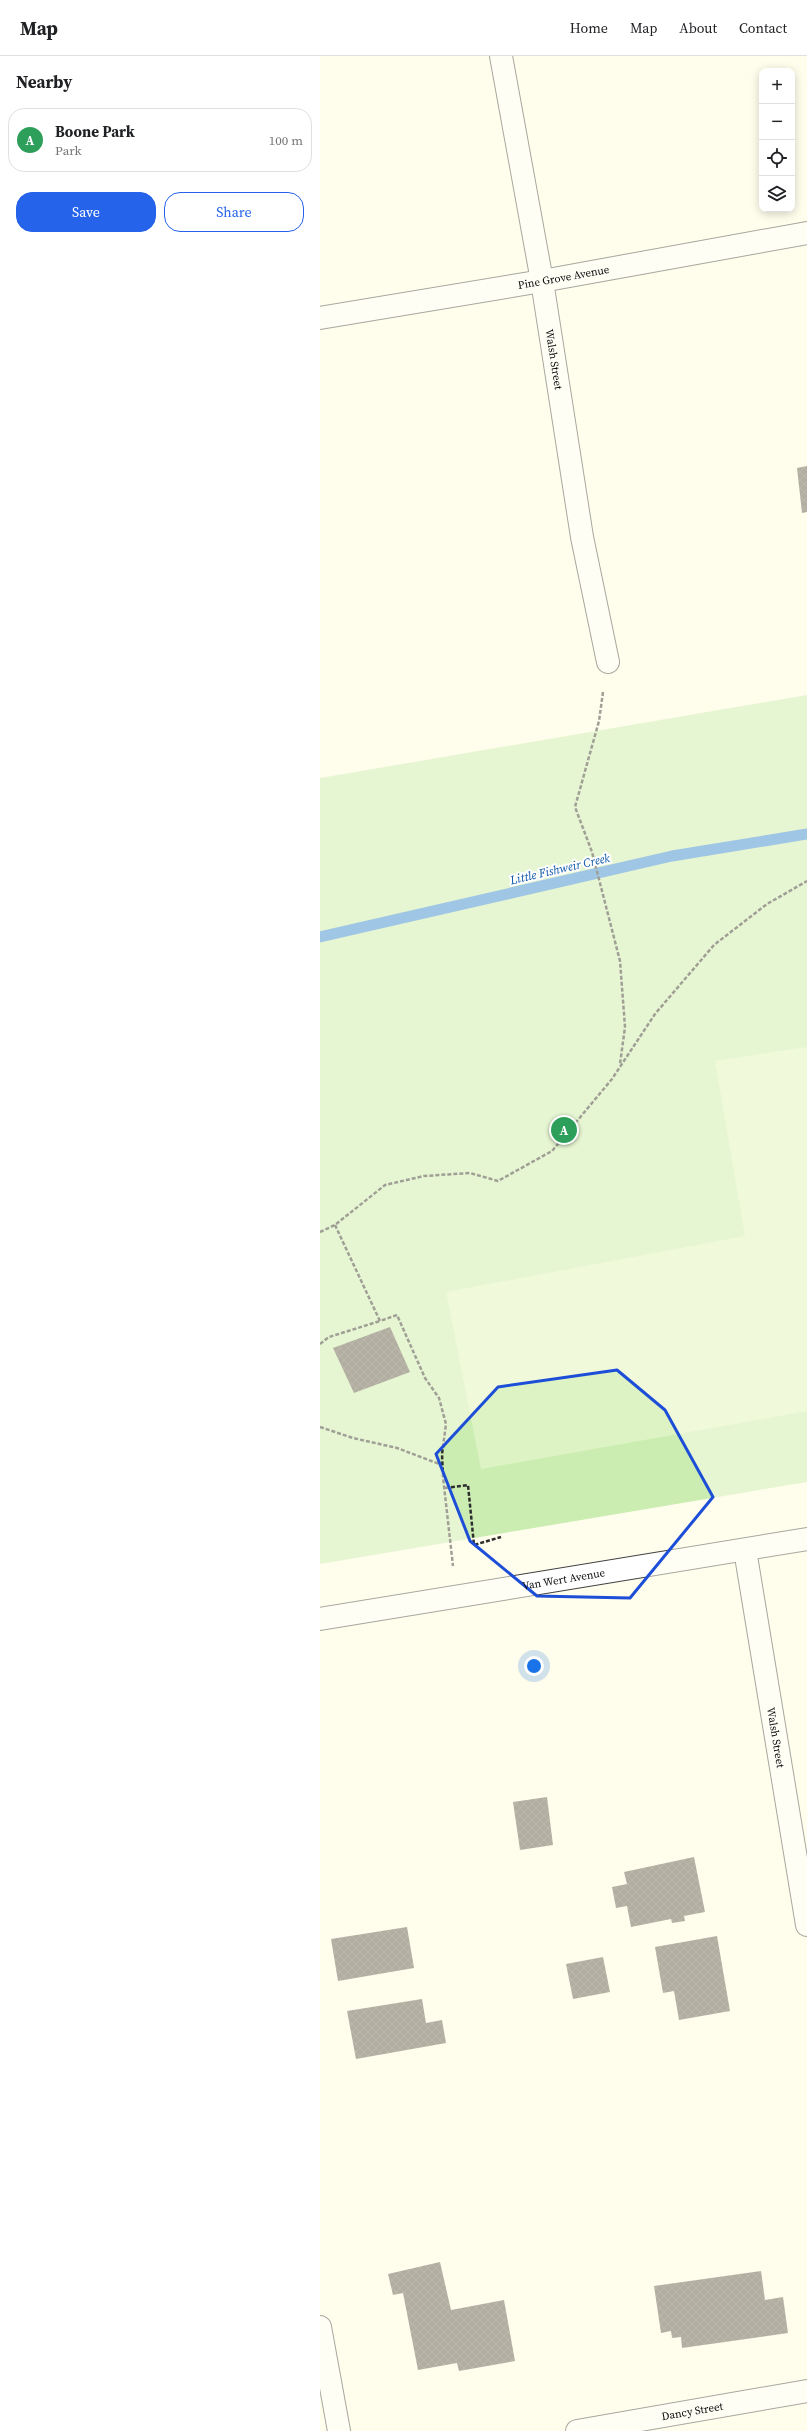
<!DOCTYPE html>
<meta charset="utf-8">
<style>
:root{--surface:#fff;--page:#f2f2f2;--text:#202124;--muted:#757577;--line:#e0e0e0;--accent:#2563eb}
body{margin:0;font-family:"Source Serif 4",serif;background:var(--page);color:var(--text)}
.controls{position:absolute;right:12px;top:12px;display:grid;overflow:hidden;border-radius:8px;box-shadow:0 2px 10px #0003}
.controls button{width:36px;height:36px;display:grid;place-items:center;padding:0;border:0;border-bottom:1px solid var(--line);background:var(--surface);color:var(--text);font:20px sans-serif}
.you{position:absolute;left:214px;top:1610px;width:14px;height:14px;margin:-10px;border:3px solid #fff;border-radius:50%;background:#1a73e8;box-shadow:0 0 0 6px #1a73e833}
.badge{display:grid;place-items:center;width:26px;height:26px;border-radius:50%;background:var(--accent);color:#fff;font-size:13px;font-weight:700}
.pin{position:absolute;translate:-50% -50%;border:2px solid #fff;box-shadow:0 1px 4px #0006}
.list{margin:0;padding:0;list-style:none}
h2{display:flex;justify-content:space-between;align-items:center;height:52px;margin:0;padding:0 16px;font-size:17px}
h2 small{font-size:13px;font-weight:400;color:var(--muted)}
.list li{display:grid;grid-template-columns:26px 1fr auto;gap:12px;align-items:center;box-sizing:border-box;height:64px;margin:0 8px 8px;padding:0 8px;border:1px solid var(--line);border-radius:16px}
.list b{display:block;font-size:15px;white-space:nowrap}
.list p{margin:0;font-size:13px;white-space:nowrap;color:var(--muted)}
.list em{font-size:13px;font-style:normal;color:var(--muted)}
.actions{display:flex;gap:8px;padding:12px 16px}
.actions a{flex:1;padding:9px 0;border:1px solid var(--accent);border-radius:16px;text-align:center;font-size:14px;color:var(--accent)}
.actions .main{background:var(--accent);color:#fff}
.icon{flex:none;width:22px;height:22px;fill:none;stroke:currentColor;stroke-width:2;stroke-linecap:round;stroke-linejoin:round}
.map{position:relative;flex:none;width:487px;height:2375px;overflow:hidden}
header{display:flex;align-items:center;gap:24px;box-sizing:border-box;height:56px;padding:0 20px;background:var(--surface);border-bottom:1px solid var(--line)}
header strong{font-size:19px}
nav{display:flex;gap:22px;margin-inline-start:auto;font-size:14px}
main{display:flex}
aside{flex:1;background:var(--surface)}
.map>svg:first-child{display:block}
.park{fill:#cbedb2}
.pitch{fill:#def3c4}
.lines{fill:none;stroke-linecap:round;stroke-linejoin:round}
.stream{stroke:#2c83d9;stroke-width:11}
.building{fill:url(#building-cross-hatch)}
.minor-casing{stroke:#3f3f3f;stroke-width:24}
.path{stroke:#2e2e2e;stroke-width:2.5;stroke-dasharray:4 2;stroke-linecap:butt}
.minor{stroke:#fff;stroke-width:22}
.marked{fill:none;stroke:#1d4ed8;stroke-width:3;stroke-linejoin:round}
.labels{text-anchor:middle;stroke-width:4;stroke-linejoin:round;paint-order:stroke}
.street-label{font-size:11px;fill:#0c0c0c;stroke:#fff}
.water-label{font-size:12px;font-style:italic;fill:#0b55a9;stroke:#fff}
</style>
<header>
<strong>Map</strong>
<nav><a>Home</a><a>Map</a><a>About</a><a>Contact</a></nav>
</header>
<main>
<aside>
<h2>Nearby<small></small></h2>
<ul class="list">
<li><span class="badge" style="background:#2e9e5b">A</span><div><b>Boone Park</b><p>Park</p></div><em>100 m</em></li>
</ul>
<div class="actions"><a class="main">Save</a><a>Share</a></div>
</aside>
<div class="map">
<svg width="487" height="2375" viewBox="0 0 487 2375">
<defs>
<pattern id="building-cross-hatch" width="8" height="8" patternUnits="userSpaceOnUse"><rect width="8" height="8" fill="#564f48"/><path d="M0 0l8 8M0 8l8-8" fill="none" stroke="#69645e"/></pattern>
</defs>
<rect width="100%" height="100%" fill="#fffdec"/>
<path class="park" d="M487,639V1426L0,1508V722Z"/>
<path class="pitch" d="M487,991V1355L161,1413L126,1236L425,1180L395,1005Z"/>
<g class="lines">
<path class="stream" d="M0,881L352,800L487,778"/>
</g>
<path class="building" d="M487,410V456L482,457L477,412Z
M70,1271L90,1316L34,1337L13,1292Z
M227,1741L233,1789L200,1794L193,1746Z
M374,1801L385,1856L364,1860L365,1865L352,1867L351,1863L311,1871L307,1850L296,1852L292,1831L307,1828L304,1816Z
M87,1871L94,1912L18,1925L11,1883Z
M397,1880L410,1955L359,1964L354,1935L343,1937L335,1891Z
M283,1901L290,1936L253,1943L246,1908Z
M102,1943L106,1967L122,1964L126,1987L36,2003L27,1955Z
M120,2206L131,2254L184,2244L195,2305L139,2315L137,2307L98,2314L83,2237L73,2239L68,2218Z
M441,2215L445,2244L463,2241L468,2277L362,2292L361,2281L352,2282L351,2275L341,2277L334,2230Z"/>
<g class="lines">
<g class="minor-casing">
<g id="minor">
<path id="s1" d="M181,0L222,225L262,481L288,606"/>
<path id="s2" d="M0,262L222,225L487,177"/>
<path id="s3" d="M425,1494L487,1869"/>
<path id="s4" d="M0,1563L487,1483"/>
<path d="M0,2271L19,2375"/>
<path id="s5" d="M257,2375L487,2335"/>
</g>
</g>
<path class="path" d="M283,636L279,665L255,751L272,796L300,905L305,971L300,1008
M15,1169L60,1265L77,1259L105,1322L119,1342L126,1368L122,1398L123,1421L133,1510
M0,1176L15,1169L65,1129L104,1120L150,1117L178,1125L232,1095L292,1023L335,958L394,889L447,848L487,825
M0,1288L9,1281L60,1265
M0,1371L33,1382L77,1392L122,1409
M125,1432L148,1429L154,1489L181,1481"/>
<use href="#minor" class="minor"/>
</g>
<path d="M0 0H487V2375H0ZM297,1314L345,1354L393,1441L310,1542L217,1540L150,1485L116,1398L178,1331Z" fill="#fffdec" fill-opacity=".55" fill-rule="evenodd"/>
<path class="marked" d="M297,1314L345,1354L393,1441L310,1542L217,1540L150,1485L116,1398L178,1331Z"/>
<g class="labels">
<g class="street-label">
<text dy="4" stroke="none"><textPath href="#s2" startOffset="247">Pine Grove Avenue</textPath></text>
<text dy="4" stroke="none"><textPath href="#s1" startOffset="308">Walsh Street</textPath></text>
<text dy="4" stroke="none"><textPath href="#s4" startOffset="247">Van Wert Avenue</textPath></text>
<text dy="4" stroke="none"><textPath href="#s3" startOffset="190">Walsh Street</textPath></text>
<text dy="4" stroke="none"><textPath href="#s5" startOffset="117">Dancy Street</textPath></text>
</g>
<g class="water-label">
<text transform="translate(240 813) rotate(-13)" y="4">Little Fishweir Creek</text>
</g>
</g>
</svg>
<div class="controls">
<button>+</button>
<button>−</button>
<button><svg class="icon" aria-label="locate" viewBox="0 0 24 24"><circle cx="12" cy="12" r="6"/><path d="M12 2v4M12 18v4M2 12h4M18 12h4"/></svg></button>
<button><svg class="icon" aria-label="layers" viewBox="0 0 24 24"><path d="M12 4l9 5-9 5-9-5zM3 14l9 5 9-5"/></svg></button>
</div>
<div class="you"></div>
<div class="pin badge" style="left:244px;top:1074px;background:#2e9e5b">A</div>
</div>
</main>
